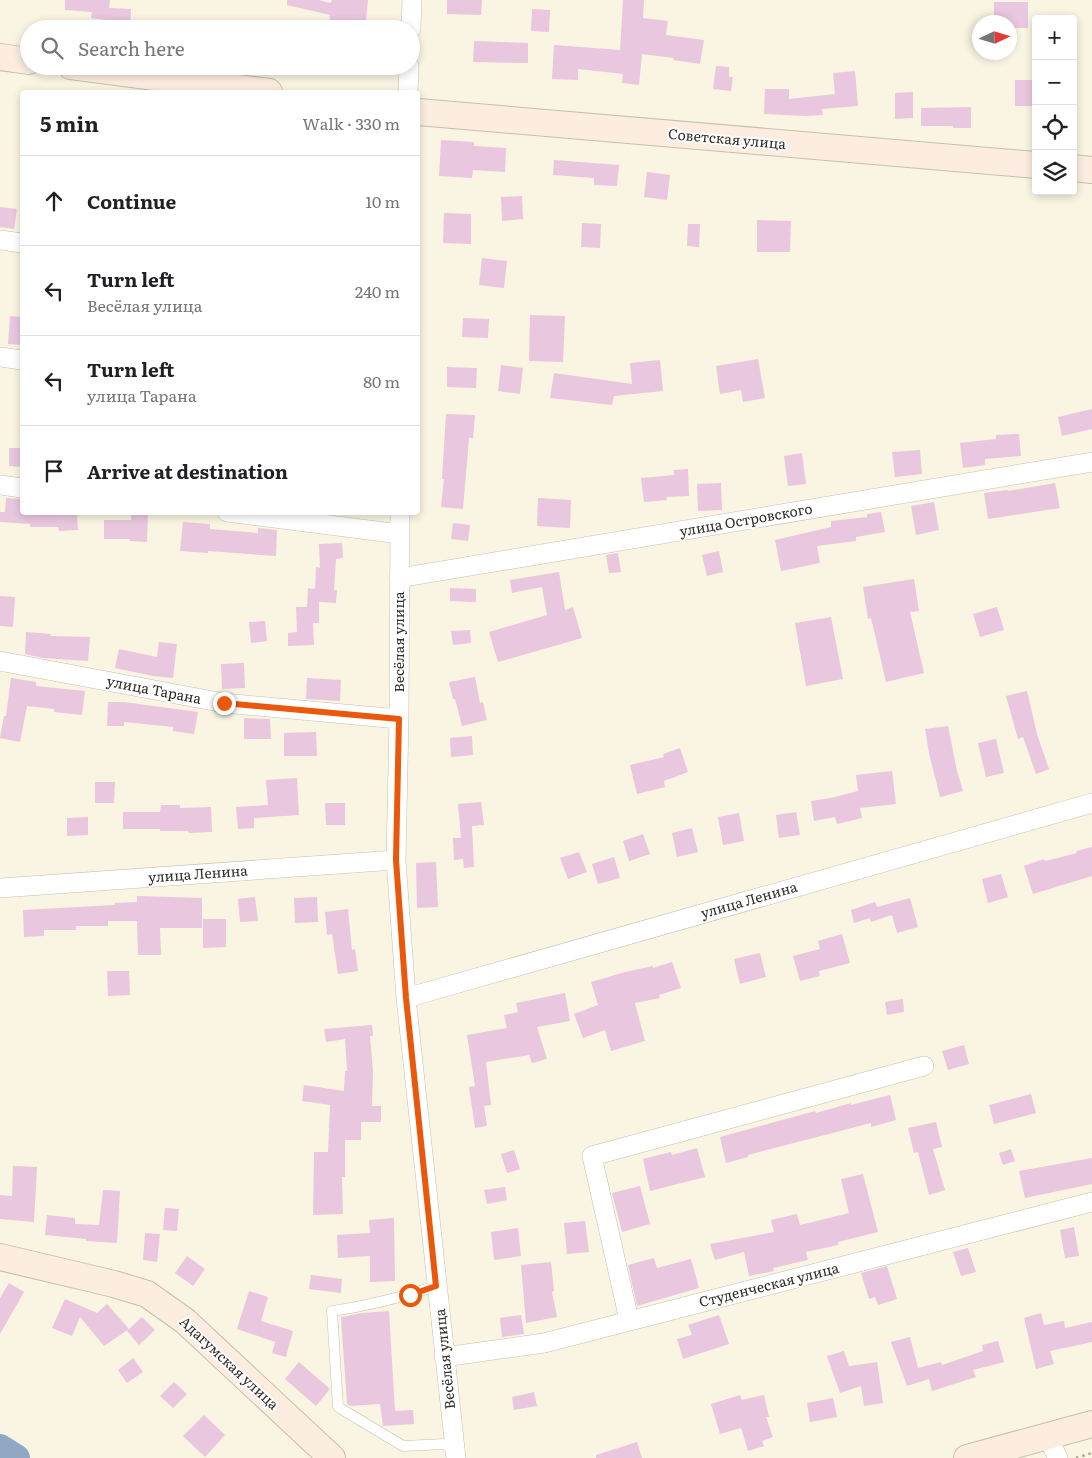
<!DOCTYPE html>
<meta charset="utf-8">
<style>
:root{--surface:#fff;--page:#f2f2f2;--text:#202124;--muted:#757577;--line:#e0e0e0}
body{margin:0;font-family:Literata,serif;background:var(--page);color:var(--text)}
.controls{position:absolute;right:15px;top:15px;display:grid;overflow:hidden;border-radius:5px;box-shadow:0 2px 8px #0003}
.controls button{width:45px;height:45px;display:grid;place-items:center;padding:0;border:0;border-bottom:1px solid var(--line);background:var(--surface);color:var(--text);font:25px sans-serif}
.compass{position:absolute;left:972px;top:15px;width:45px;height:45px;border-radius:50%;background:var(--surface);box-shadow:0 2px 8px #0003;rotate:86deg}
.stop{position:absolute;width:15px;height:15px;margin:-11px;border:4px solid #ea580c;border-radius:50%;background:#fff}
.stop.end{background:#ea580c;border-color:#fff;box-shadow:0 1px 5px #0008}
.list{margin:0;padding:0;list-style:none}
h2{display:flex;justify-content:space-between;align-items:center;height:65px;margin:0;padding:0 20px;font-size:21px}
h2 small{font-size:16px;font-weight:400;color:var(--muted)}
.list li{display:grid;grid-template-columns:32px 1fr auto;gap:15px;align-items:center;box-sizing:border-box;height:90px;padding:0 20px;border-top:1px solid var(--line)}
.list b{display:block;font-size:19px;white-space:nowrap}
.list p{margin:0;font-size:16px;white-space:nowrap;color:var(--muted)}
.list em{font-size:16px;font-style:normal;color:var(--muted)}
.icon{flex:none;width:28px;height:28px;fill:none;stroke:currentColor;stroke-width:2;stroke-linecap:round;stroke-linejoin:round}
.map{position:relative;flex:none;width:1092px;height:1458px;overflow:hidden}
.search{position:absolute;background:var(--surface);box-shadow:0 2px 8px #0003;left:20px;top:20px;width:400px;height:55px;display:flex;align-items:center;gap:12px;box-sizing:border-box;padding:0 18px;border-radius:28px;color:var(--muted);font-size:19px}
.panel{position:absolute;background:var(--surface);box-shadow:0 2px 8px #0003;left:20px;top:90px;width:400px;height:425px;border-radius:5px}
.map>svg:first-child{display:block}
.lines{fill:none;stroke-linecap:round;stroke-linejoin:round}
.river{stroke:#90a8c4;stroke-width:28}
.building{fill:#e9c7de}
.lane-casing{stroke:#c4c0ae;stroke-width:11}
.street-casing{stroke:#c4c0ae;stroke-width:20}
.secondary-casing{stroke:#c4c0ae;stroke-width:28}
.path{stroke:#a9a698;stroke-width:2.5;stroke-dasharray:2.5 4;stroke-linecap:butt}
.lane{stroke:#fff;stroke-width:10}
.street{stroke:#fff;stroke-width:19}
.secondary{stroke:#fdede0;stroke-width:26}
.route{stroke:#ea580c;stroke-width:6}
.labels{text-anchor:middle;stroke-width:4;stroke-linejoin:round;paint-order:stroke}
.street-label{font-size:14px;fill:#2d2c25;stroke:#fff}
</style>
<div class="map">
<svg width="1092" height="1458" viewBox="0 0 1092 1458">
<rect width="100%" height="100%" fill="#f9f5e2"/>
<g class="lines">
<path class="river" d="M0,1448L16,1458"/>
</g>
<path class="building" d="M65,0H110L109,8L131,9L130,29H112V21L91,18L92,12L65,10Z
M287,0H319L331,3L332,0H368L365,29H329L330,15L287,5Z
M447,0H482L481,15L447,14Z
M623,0H644L643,18L668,21L666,35L704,40L700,64L673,60L674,58L642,54L639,85L622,83L623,74L578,69V80L552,79L554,45L620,50Z
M994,2H1028V28H1010V22H994Z
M532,9L550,10L549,32L531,31Z
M474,41L528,43V63L473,62Z
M716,66L729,67V77H733L731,91L713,89Z
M855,71L858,106L822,109L823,115L806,116L764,114L765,89H789V99L835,94L833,73Z
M1015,80H1033V106H1015Z
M913,92V118L895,119V93Z
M971,107V128H953V126H921V108Z
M441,140L474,142V146L506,148L505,172L473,170L472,178L439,176Z
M554,160L619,165L617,186L594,185V178L553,175Z
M647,172L670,175L667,200L644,197Z
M522,196L523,219L502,221L501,197Z
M0,207L17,209L14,229L0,227Z
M444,213L471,214V244L443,243Z
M757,220L791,221L790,252H757Z
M582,223L601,224L600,248L581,247Z
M688,224H700L699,247L687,246Z
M482,258L507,261L504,288L479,285Z
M530,315L565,316L563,362L529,361Z
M10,316L22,317V345L8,344Z
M463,318L489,319L488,338L462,337Z
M758,359L765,398L743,402L741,390L720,394L716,366Z
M660,360L663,391L614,396L612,405L550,398L554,373L632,384L630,363Z
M501,365L523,368L520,394L498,391Z
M447,367L477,368L476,388L447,387Z
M1092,409V429L1062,436L1058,417Z
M446,414L475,415L473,438H469L463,509L441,507L444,479H442Z
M1019,434L1021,456L985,459V465L963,468L960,443L996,439V435Z
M9,448H22V467L9,466Z
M920,450L922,474L895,477L892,452Z
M802,453L806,484L788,486L784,456Z
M688,469L689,496L666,497L667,500L644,502L641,478L674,475V470Z
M721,483L722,510L698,511L697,484Z
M1055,483L1060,508L988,519L984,493L1007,490L1008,491Z
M6,498L22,499V512H77L78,530L59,531L58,527H30V524L0,522V512H5Z
M538,498L571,500L570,528L537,526Z
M934,502L939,530L916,535L911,506Z
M131,512L148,513L147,542L130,541V539H104V520H131Z
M881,512L885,532L856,537V541L817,546L820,563L781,571L775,540L831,527V521L867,517V514Z
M183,522L210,524V529L258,533V528L277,530L276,556L208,551V553L180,551Z
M453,523L470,525L468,541L451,539Z
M342,543L343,558L336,559L334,590H337L336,603L319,602V623H313L314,645L288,646V633L297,632L296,607H307L308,588L315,589L316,567L320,568L319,544Z
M719,551L723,572L707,576L702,555Z
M618,553L621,572L609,573L606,555Z
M559,572L565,610L573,607L582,638L498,662L489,632L547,615L542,587L512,593L510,580Z
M914,579L919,611L910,612L924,673L886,682L871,618L868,619L863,587Z
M450,588L476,589V602L450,601Z
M0,596L15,597L13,627L0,626Z
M997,607L1004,630L980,637L973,614Z
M831,617L843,679L806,686L795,623Z
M265,621L267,641L251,643L249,622Z
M470,630L471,643L453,645L451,631Z
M26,632L51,634L50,636L90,637L88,661L43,658L25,654Z
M159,642L177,644L173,678L153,676L115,668L119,649L157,657Z
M244,663L245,688L222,689L221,664Z
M475,677L480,703L483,702L487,720L462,726L455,699H453L449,682Z
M11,678L36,682V686L85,691L82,715L54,712V709L27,706L20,742L0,738L4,716H6Z
M307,678L341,680L340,701L306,699Z
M1027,691L1037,734L1049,769L1036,774L1023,737L1018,739L1006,696Z
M108,702H124L198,712L194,734L173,731V727L124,722V726H107Z
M244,718L270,719L271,739H244Z
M948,726L957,771L963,791L940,797L929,753L925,729Z
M316,732L317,756H284V733Z
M472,736L473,755L451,757L450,738Z
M996,739L1004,773L986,777L978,743Z
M680,748L688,772L664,781L665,787L637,794L630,765L664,757L663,754Z
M892,771L896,804L860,808L862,818L837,824L835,817L814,821L811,801L831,798L858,791L856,775Z
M297,778L299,815L254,818V828L238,829L236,807L268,805L266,780Z
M95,782H115L114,803H95Z
M481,802L484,825L472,826L474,867L464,868L463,859L454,860L453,838H461L458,804Z
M325,803H345V825H326Z
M161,805H180V808L211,807L212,832L189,833L188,831H160V829H123V812H160Z
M796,812L800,835L779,838L776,815Z
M739,813L744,841L723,845L718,817Z
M88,817V835L67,836V818Z
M692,828L698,852L677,857L672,833Z
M643,834L650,854L629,861L623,841Z
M1092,847V876L1033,894L1024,866L1044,859L1045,861L1077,853L1076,851Z
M579,852L587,872L568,879L560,858Z
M614,857L620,878L598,884L592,864Z
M436,862L438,907L417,908L416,863Z
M1001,874L1008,897L988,903L982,879Z
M137,896L202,898V928H160L161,955H138L137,921H108V926H76V930H44V936L24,937L23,910L115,905V903L137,902Z
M255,897L258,921L240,922L238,899Z
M317,897L318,922L295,923L294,898Z
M910,898L918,927L897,933L892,915L871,922L870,918L854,923L851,910L875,902L877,907Z
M348,909L352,950L355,949L358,971L338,974L332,934L327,935L325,912Z
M203,919H226V947L203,948Z
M842,934L850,963L819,971L820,976L800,981L793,956L820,949L818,941Z
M760,953L766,977L740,984L734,959Z
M672,962L681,988L659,995L660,998L635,1003L645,1041L611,1051L605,1030L583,1038L574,1014L598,1005L591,982L625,972L653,966V968Z
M107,971H129L130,995L108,996Z
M565,993L570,1021L537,1027L547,1059L532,1063L529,1055L486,1062L491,1105L484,1106L487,1126L475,1128L469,1087L475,1086L467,1035L507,1028L504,1015L518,1012L516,1003Z
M903,999L904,1012L887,1015L885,1002Z
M372,1025L373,1036H370L373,1071L372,1106H381V1122H361V1140H345V1177H342L343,1214L313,1215L314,1152H328L330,1105L302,1101L304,1085L344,1091L345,1071H347L345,1039L326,1042L324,1029Z
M964,1045L969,1064L948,1070L942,1051Z
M1031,1094L1036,1113L994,1124L989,1105Z
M890,1095L896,1120L871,1127V1123L748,1155V1157L726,1163L720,1137L815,1111L816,1113L851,1103V1105Z
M936,1122L942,1147L933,1149L945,1190L929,1195L918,1152L914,1153L908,1128Z
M697,1148L705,1177L650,1191L643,1159L671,1152L672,1155Z
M1011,1149L1015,1161L1003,1165L999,1153Z
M514,1150L520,1169L507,1173L501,1154Z
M1092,1158V1184L1025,1198L1019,1171Z
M13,1166L37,1167L34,1222L0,1219V1195L12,1196Z
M863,1174L878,1232L838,1242V1245L806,1252L808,1260L773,1268L774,1271L749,1276L744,1252L715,1260L710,1244L774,1232L771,1220L797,1214L800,1225L849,1213L841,1179Z
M640,1186L650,1224L622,1232L612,1193Z
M505,1187L507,1200L487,1204L484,1190Z
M103,1190L120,1191L117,1243L86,1241V1239L45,1235L47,1215L75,1218V1224L99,1225Z
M165,1208L179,1209L177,1231L163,1230Z
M394,1218L395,1281L370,1282V1256L338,1258L337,1235L370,1233L369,1220Z
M585,1221L589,1252L567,1254L564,1223Z
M1074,1227L1079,1256L1065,1258L1060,1230Z
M518,1228L521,1256L494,1260L491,1232Z
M145,1233L160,1234L157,1262L143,1260Z
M968,1248L976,1272L961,1276L953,1252Z
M187,1256L205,1269L193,1286L175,1273Z
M654,1258L657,1268L691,1259L699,1288L637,1306L628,1265Z
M551,1262L554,1291L552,1292L557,1317L526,1323L521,1265Z
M887,1266L897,1299L878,1305L875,1297L869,1299L861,1273Z
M311,1275L342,1279L341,1293L309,1289Z
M9,1283L24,1292L0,1334V1298Z
M249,1291L268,1297L261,1321L293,1331L286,1357L272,1353L275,1342L237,1329Z
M65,1299L97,1313L107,1304L129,1329L104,1346L80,1317L72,1336L52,1328Z
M389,1311L395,1411L413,1410L414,1424L383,1426L380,1404L350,1406L347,1404L341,1317L362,1313Z
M1041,1313L1044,1325L1064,1321L1065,1328L1092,1322V1342L1050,1351L1054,1364L1036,1369L1024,1318Z
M521,1315L524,1334L502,1337L500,1318Z
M719,1315L729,1344L683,1359L677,1339L692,1335L688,1325Z
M142,1317L155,1330L139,1345L127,1331Z
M910,1337L918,1368L941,1362L942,1365L983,1351L982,1345L998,1341L1004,1362L973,1370L976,1377L932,1391L929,1379L907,1386L891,1342Z
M844,1351L849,1366L877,1362L883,1403L864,1406L861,1386L840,1393L827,1356Z
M133,1358L143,1372L127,1383L118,1370Z
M299,1362L330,1389L316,1406L285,1379Z
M174,1382L187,1394L173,1408L160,1396Z
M534,1392L537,1406L514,1410L512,1397Z
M740,1395L742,1400L764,1395L769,1417H766L773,1437L762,1441L764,1446L748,1451L741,1428L720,1434L711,1404Z
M833,1398L837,1417L810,1422L807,1403Z
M204,1415L225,1435L205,1457L183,1436Z
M637,1442L642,1458H596V1455Z"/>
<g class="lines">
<g class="lane-casing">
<path id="lane" d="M436,1286C402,1297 368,1306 332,1311L338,1407L403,1446L445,1444L455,1453"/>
</g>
<g class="street-casing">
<path id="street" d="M411,29L412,0
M408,92L409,66
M0,240L22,243
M0,357L22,360
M0,485L22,488
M227,512L400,534
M400,512L399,719L396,860L406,998L456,1458
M399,578L1092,462
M0,661L224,703L399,719
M0,888L396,860
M406,998L1092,803
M629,1320L592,1156L924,1066
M444,1357L544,1343L1092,1202
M1047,1436L1058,1458"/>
</g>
<g class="secondary-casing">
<path id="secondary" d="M0,57L29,61
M71,66L269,92
M418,112L1036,165
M1073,168L1092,170
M0,1257L114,1284L147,1294L185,1321L332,1458
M967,1458L1092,1424"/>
</g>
<path class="path" d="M1076,1458L1092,1453"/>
<use href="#lane" class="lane"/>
<use href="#street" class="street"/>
<use href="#secondary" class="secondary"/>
</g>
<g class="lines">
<path class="route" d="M224,703L399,719L396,860L406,998L436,1286L410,1295"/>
</g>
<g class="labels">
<g class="street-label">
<text transform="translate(727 139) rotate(5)" y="5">Советская улица</text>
<text transform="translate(746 520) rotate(-10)" y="5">улица Островского</text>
<text transform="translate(399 642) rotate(-90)" y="5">Весёлая улица</text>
<text transform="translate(154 690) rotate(11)" y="5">улица Тарана</text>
<text transform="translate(198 874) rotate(-4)" y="5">улица Ленина</text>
<text transform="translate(749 900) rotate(-16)" y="5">улица Ленина</text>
<text transform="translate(769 1285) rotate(-14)" y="5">Студенческая улица</text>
<text transform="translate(445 1359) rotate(-96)" y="5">Весёлая улица</text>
<text transform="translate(229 1363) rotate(43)" y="5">Адагумская улица</text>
</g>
</g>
</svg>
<div class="controls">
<button>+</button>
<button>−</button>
<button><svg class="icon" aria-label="locate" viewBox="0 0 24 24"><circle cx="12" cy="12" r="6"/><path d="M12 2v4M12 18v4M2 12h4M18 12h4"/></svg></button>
<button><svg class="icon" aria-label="layers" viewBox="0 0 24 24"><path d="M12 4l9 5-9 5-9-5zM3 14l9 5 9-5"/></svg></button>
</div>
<svg class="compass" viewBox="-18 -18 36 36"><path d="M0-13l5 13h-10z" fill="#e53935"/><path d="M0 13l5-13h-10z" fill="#757577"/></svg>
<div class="stop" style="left:410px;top:1295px"></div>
<div class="stop end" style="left:224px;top:703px"></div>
<div class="search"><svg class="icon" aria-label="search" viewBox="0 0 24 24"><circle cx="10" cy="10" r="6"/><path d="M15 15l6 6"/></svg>Search here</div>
<section class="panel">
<h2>5 min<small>Walk · 330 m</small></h2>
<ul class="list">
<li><svg class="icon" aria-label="ahead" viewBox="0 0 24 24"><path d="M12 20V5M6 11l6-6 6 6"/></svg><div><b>Continue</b></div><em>10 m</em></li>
<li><svg class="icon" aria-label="left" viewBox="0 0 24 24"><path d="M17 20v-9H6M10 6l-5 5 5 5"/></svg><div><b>Turn left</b><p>Весёлая улица</p></div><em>240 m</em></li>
<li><svg class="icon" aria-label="left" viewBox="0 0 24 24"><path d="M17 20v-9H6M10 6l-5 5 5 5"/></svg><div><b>Turn left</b><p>улица Тарана</p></div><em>80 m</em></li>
<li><svg class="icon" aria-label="arrive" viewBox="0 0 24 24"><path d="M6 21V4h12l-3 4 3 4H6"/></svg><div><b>Arrive at destination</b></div></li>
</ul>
</section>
</div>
